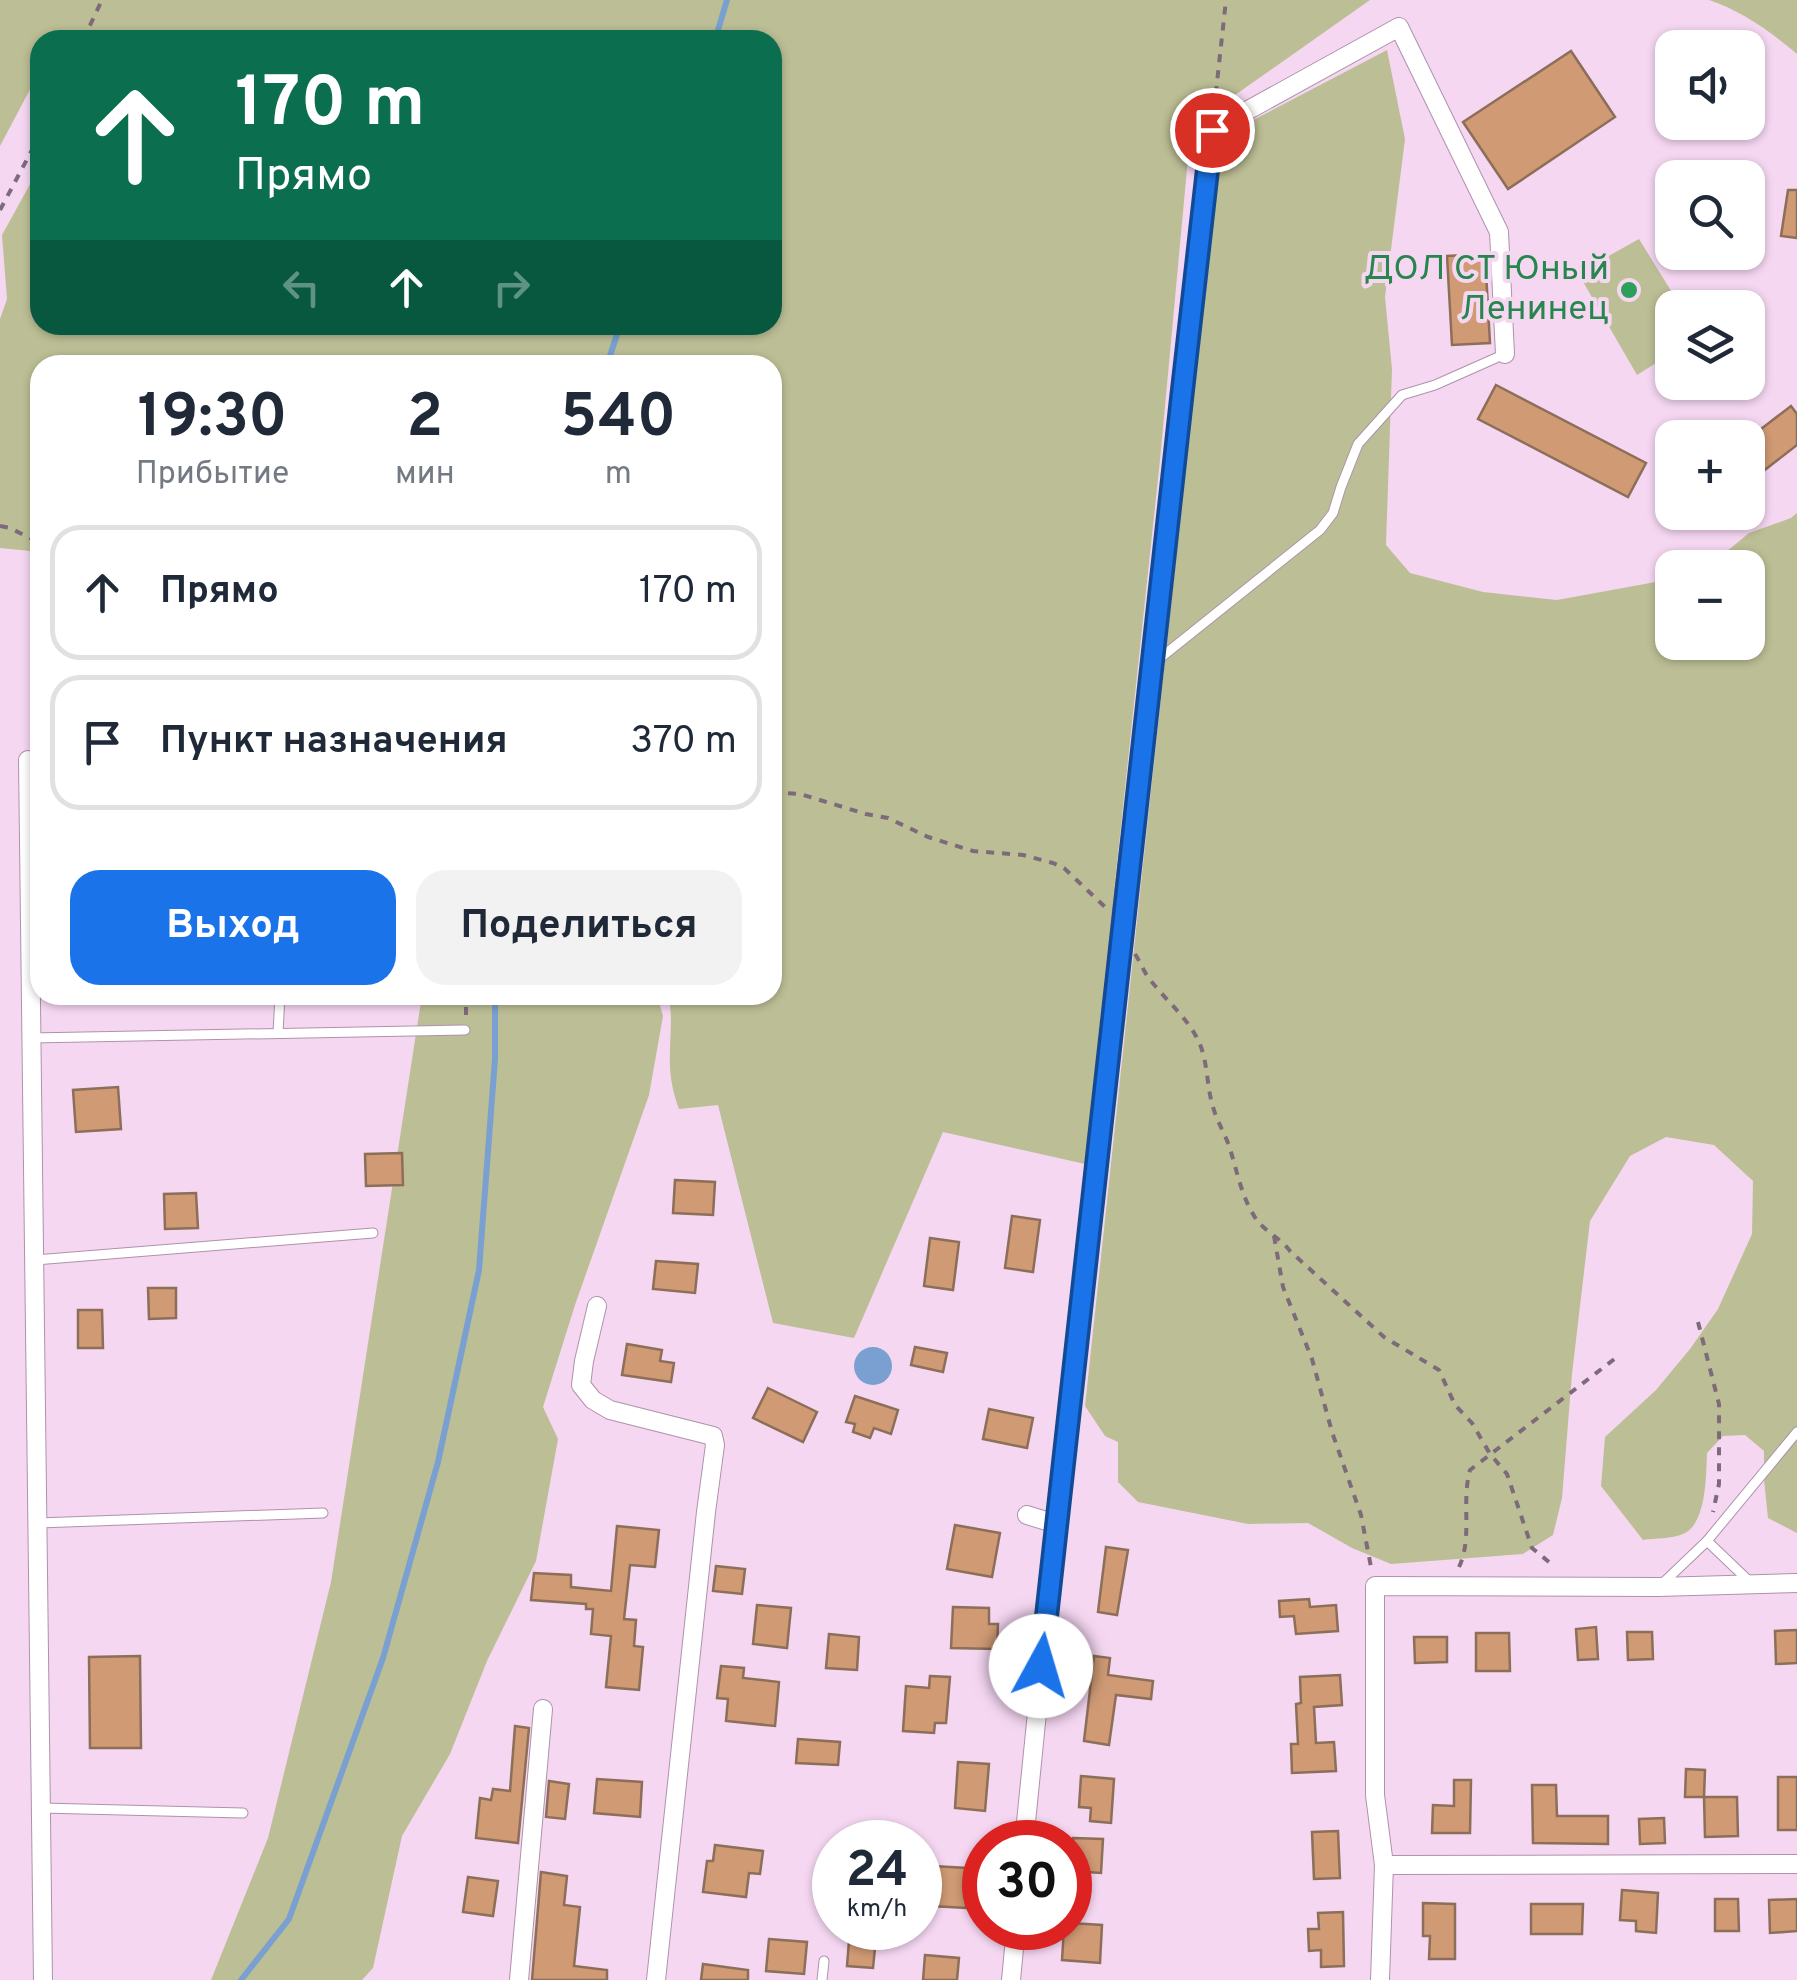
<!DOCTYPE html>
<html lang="ru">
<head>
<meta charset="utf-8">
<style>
	:root { --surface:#fff; --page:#f2f2f3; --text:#1f2937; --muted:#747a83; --line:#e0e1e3; --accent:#1a73e8 }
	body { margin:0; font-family:Overpass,sans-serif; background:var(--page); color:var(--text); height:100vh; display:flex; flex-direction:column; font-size:38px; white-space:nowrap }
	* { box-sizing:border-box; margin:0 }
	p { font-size:32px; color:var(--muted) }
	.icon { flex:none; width:55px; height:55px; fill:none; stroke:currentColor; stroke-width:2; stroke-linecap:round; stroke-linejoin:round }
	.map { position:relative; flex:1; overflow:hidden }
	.sheet { position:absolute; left:30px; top:355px; width:752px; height:650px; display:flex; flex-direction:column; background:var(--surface); border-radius:30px; box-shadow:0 2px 8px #0004 }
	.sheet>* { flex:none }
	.top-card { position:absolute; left:30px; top:30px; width:752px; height:305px; border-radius:30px; box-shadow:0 2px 8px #0004; background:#0b6e4f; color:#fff; overflow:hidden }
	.tools { position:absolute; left:1655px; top:30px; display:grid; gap:20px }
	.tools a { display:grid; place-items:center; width:110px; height:110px; border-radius:20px; background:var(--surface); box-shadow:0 2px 8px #0004; font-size:50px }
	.speed { position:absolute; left:812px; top:1820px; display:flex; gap:20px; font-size:50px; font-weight:700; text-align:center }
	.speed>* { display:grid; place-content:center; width:130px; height:130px; border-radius:50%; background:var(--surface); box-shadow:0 2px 8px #0004; line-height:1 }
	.speed small { font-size:25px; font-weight:400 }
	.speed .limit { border:15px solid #d22; background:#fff; color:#111 }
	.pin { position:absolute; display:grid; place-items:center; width:85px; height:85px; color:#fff; margin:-42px; border:5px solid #fff; border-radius:50%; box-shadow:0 2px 10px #0007 }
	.me { position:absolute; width:110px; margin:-55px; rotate:6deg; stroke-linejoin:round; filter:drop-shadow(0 0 8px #0008) }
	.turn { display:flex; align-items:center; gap:35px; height:210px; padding:0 40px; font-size:45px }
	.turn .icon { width:130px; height:130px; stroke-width:2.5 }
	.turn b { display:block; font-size:70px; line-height:85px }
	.lanes { display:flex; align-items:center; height:95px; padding:0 40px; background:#0003; justify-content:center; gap:50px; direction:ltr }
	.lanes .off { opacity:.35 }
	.eta { display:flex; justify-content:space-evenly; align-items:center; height:170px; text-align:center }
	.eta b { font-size:60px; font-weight:700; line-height:70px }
	.button { display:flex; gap:20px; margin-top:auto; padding:20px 40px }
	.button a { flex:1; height:115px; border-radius:30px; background:var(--accent); color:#fff; font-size:40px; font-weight:700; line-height:115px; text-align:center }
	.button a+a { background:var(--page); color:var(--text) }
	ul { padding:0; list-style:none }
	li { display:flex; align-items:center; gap:30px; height:135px; margin:0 20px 15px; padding:0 20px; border:5px solid var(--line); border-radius:30px }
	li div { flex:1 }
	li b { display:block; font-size:38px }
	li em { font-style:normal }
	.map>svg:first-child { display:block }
	.green { fill:#bcbf95 }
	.water { fill:#79a0d0 }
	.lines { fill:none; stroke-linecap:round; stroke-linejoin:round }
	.stream { stroke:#79a0d0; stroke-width:6 }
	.building { fill:#cf9a74; stroke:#8c6e59; stroke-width:2.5 }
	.lane-casing { stroke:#ae92ab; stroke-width:11 }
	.street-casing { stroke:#ae92ab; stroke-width:20 }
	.path { stroke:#7d6a7b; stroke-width:4; stroke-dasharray:8 8; stroke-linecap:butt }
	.lane { stroke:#fff; stroke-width:9 }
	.street { stroke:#fff; stroke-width:18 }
	.route-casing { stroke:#114b97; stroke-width:25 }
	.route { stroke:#1a73e8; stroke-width:18 }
	.leisure-dot { fill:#2e9e5b; stroke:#f5d7f2; stroke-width:4 }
	.labels { text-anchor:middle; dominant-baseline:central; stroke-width:8; stroke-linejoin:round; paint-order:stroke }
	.leisure-label { font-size:35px; fill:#27864d; stroke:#f5d7f2; text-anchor:end }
</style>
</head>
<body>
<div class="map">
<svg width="1797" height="1980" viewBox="0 0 1797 1980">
	<rect width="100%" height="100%" fill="#f5d7f2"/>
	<!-- green -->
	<g class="green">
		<path d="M0,0H1370L1191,126L1160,460L1085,1164L943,1132L854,1338L773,1323L718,1105L679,1109C672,1090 669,1073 670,1052C670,1033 673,1014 668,995H772V365H40V552L0,548V319L7,299L2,235L40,166V325H772V40H40V75L35,80L0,146Z"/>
		<path d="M1709,0H1797V54C1771,32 1742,11 1709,0Z"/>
		<path d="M1387,50L1405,139L1385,297L1392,369L1386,545L1410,573L1483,592L1557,600L1672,579V642H1748V568L1708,567L1749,533L1791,518L1797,513V1533L1768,1518L1764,1480V1451L1745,1435L1723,1436L1707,1453C1706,1474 1707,1524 1683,1534C1672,1539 1655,1538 1643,1540L1601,1486L1605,1437L1656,1390L1690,1349L1718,1309L1752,1234L1753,1181L1714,1145L1666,1137L1630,1156L1590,1221L1572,1374L1562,1498L1553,1535L1523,1554L1391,1564L1352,1548L1308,1523L1248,1524L1138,1502L1118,1482V1442L1105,1436L1085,1406L1221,137Z"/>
		<polygon points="1639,239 1681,307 1672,308 1672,353 1637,375 1578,273"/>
		<polygon points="422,995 657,995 663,1016 649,1095 575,1305 543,1407 558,1439 536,1561 487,1661 450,1754 402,1836 373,1968 362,1980 211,1980 268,1838 331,1582"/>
	</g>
	<!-- water -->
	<circle class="water" cx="873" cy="1366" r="19"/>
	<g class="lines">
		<!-- stream -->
		<g class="stream">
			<polyline points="715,40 727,0"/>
			<polyline points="607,365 620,325"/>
			<polyline points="241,1980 289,1919 383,1658 438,1462 479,1270 495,1059 495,995"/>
		</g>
	</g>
	<!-- building -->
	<g class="building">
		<polygon points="1691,32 1733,39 1733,48 1689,48"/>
		<polygon points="1571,51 1615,117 1508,189 1463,122"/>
		<polygon points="1788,190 1797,190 1797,238 1781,236"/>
		<polygon points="1485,254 1490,343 1452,345 1447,256"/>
		<polygon points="1496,385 1646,463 1628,497 1478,419"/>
		<polygon points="1791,406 1797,414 1797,445 1748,483 1748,439"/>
		<polygon points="118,1087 121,1129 76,1132 73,1090"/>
		<polygon points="402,1153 403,1185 366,1186 365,1154"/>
		<polygon points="675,1180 715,1182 713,1215 673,1213"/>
		<polygon points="196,1193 198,1228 165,1229 164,1194"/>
		<polygon points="1012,1216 1040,1220 1033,1272 1005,1268"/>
		<polygon points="930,1238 959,1242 953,1290 924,1286"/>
		<polygon points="656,1261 698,1264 695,1293 653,1289"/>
		<polygon points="148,1288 176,1288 176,1318 149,1319"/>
		<polygon points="78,1310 102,1310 103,1348 78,1348"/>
		<polygon points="627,1344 662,1350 660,1361 674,1363 671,1382 622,1375"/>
		<polygon points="915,1347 947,1353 943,1372 911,1365"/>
		<polygon points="768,1388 817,1412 803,1442 753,1418"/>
		<polygon points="855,1396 898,1410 891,1434 874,1428 870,1438 853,1432 855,1424 846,1422"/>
		<polygon points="989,1409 1033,1418 1027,1448 983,1439"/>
		<polygon points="955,1525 1000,1533 992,1577 947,1569"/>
		<polygon points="617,1526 659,1530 655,1567 630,1565 624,1619 636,1620 634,1646 643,1647 639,1690 606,1687 611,1636 591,1634 593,1609 586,1609 586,1604 531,1600 534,1573 571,1575 571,1587 611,1591"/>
		<polygon points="1106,1547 1128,1550 1117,1615 1098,1612"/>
		<polygon points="716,1566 745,1569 742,1594 713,1591"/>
		<polygon points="1309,1599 1310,1607 1336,1605 1338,1631 1296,1634 1294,1616 1280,1617 1279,1601"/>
		<polygon points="757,1605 791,1608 787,1648 753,1644"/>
		<polygon points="953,1607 989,1608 989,1624 998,1624 997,1649 951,1648"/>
		<polygon points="1596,1627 1598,1659 1578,1660 1576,1629"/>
		<polygon points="1797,1630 1797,1663 1776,1664 1775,1631"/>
		<polygon points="1627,1632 1652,1632 1653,1659 1628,1660"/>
		<polygon points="1476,1633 1509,1633 1510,1671 1476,1671"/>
		<polygon points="829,1634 859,1637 857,1670 826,1668"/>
		<polygon points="1414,1637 1447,1637 1447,1662 1415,1663"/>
		<polygon points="140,1656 141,1748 90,1748 89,1657"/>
		<polygon points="1094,1656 1110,1658 1108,1675 1153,1681 1151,1699 1116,1695 1109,1745 1084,1741"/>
		<polygon points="721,1666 744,1668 743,1678 779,1682 775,1726 726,1721 728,1699 717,1698"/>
		<polygon points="1340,1675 1342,1705 1314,1707 1316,1743 1334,1742 1336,1771 1292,1773 1291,1744 1298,1744 1296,1704 1301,1703 1300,1677"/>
		<polygon points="930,1676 950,1677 946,1723 935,1723 934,1733 903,1731 906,1686 929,1688"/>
		<polygon points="515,1726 529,1728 518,1843 476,1838 480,1798 491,1800 493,1789 510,1791"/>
		<polygon points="798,1739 840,1742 838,1765 796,1763"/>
		<polygon points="958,1762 989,1764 985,1811 955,1808"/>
		<polygon points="1686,1769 1705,1770 1704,1797 1685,1797"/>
		<polygon points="1081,1776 1114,1779 1111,1823 1090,1821 1091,1808 1079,1807"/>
		<rect x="1778" y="1777" width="19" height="53"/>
		<polygon points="597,1779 642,1782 640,1817 594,1813"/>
		<polygon points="1454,1780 1471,1780 1470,1833 1432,1833 1433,1805 1454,1806"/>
		<polygon points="549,1781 569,1784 565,1819 546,1817"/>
		<polygon points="1532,1785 1556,1785 1557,1816 1608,1816 1608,1844 1533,1843"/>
		<polygon points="1704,1797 1737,1797 1738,1836 1705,1837"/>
		<polygon points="1664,1818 1665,1843 1640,1844 1639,1819"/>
		<polygon points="1338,1831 1340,1878 1314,1879 1312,1832"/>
		<polygon points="1073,1838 1103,1839 1101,1873 1071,1871"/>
		<polygon points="715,1845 763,1851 760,1874 749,1873 746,1897 703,1892 707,1861 713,1861"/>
		<polygon points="933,1866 967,1868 966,1908 931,1906"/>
		<polygon points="541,1872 567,1876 564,1905 580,1907 574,1966 607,1970 607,1980 532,1980"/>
		<polygon points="468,1877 498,1881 493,1916 463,1912"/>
		<polygon points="1622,1890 1658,1893 1656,1933 1636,1931 1636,1921 1620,1920"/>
		<polygon points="1715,1899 1738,1899 1739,1931 1715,1931"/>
		<polygon points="1797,1899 1797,1931 1770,1933 1769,1900"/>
		<polygon points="1423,1903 1455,1904 1455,1959 1429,1959 1430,1936 1423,1936"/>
		<polygon points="1531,1904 1583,1904 1582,1934 1531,1934"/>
		<polygon points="1343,1912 1344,1966 1321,1967 1321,1950 1309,1951 1308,1929 1319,1929 1318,1913"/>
		<polygon points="1070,1923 1102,1925 1100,1963 1062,1960 1064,1928 1070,1928"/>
		<polygon points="850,1928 877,1928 873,1968 847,1966"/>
		<polygon points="769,1939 807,1942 804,1974 766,1971"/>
		<polygon points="925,1955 959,1958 957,1980 923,1980"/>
		<polygon points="703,1964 748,1970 748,1980 701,1980"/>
	</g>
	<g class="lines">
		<defs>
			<g id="lane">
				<polyline points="1154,663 1320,530 1333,513 1341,487 1358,444 1402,395 1435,385 1505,354"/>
				<polyline points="278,1033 280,995"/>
				<polyline points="31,1038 465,1030"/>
				<polyline points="35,1260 373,1233"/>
				<polyline points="38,1523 323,1513"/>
				<polyline points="1750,1582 1707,1541 1797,1432"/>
				<polyline points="1662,1584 1707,1541"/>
				<polyline points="41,1808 243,1813"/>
				<polyline points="822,1980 824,1961"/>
			</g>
			<g id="street">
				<polyline points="28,760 43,1980"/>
				<polyline points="597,1306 584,1361 581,1385 593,1400 610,1410 713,1436 715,1445 706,1512 656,1980"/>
				<polyline points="1027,1515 1056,1524"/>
				<polyline points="1024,1842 1056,1524 1093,1194 1121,918 1152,665 1212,130 1399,27 1499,232 1505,354"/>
				<polyline points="1384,1865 1797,1864"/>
				<polyline points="519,1980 543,1709"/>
				<polyline points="1011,1980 1016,1928"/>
				<polyline points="1380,1980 1384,1865 1375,1795 1375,1586 1658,1587 1797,1583"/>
			</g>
		</defs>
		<!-- lane casing -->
		<use href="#lane" class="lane-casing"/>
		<!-- street casing -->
		<use href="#street" class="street-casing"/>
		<!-- path -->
		<g class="path">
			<polyline points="83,40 102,0"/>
			<polyline points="1214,110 1226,0"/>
			<polyline points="0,210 40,135"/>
			<polyline points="0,526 10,528 40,543"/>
			<polyline points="772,792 800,794 866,814 888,818 928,837 973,851 1023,855 1053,863 1064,868 1105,907"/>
			<path d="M1135,954C1139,960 1142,967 1146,974C1163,999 1190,1018 1201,1047C1208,1067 1207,1088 1213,1107C1217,1122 1226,1135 1230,1149C1237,1171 1241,1194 1253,1214C1262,1231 1279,1236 1290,1251L1384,1337L1439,1370L1455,1405L1472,1423L1490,1454L1507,1474L1532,1548L1555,1567"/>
			<polyline points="466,1015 466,995"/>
			<polyline points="1274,1236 1283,1287 1312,1359 1332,1432 1361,1515 1371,1567"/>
			<polyline points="1698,1322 1719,1404 1719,1484 1713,1512"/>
			<path d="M1459,1567C1473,1537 1461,1502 1470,1470L1617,1357"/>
		</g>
		<!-- lane -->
		<use href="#lane" class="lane"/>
		<!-- street -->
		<use href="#street" class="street"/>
	</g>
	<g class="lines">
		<defs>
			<path id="route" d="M1041,1666C1095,1154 1154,642 1212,130"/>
		</defs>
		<!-- route casing -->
		<use href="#route" class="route-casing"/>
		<!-- route -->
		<use href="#route" class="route"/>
	</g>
	<!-- markers -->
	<circle class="leisure-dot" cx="1629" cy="290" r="10"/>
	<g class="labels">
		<!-- leisure labels -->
		<g class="leisure-label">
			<text x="1609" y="270">ДОЛ СТ Юный<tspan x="1609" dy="40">Ленинец</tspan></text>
		</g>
	</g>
</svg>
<div class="tools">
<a><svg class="icon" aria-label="sound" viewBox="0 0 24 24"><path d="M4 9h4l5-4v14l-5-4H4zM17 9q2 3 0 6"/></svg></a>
<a><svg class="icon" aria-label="search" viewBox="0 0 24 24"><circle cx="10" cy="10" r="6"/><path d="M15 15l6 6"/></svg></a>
<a><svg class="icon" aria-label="layers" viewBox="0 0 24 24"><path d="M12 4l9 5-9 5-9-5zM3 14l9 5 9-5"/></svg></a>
<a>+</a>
<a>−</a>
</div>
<div class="speed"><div>24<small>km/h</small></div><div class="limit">30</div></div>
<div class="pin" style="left:1212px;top:130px;background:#d93025"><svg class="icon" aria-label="arrive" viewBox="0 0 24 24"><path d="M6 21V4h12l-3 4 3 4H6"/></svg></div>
<svg class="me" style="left:1041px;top:1666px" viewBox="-20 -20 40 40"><circle r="19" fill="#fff"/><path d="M0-13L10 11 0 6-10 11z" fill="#1a73e8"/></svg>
<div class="top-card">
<div class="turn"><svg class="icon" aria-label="ahead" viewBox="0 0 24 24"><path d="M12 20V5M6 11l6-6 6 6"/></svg><div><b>170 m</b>Прямо</div></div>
<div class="lanes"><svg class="icon off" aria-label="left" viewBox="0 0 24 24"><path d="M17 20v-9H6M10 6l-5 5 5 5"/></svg><svg class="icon" aria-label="ahead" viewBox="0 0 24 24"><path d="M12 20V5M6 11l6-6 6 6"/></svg><svg class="icon off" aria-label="right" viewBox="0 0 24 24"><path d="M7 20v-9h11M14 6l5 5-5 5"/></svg></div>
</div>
<section class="sheet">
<div class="eta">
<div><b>19:30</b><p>Прибытие</p></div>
<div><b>2</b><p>мин</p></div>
<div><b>540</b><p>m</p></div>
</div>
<ul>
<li><svg class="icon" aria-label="ahead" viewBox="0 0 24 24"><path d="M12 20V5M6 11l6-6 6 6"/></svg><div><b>Прямо</b></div><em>170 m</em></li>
<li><svg class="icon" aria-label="arrive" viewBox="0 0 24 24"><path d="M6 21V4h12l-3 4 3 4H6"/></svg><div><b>Пункт назначения</b></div><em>370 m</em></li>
</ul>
<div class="button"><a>Выход</a><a>Поделиться</a></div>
</section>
</div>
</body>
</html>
